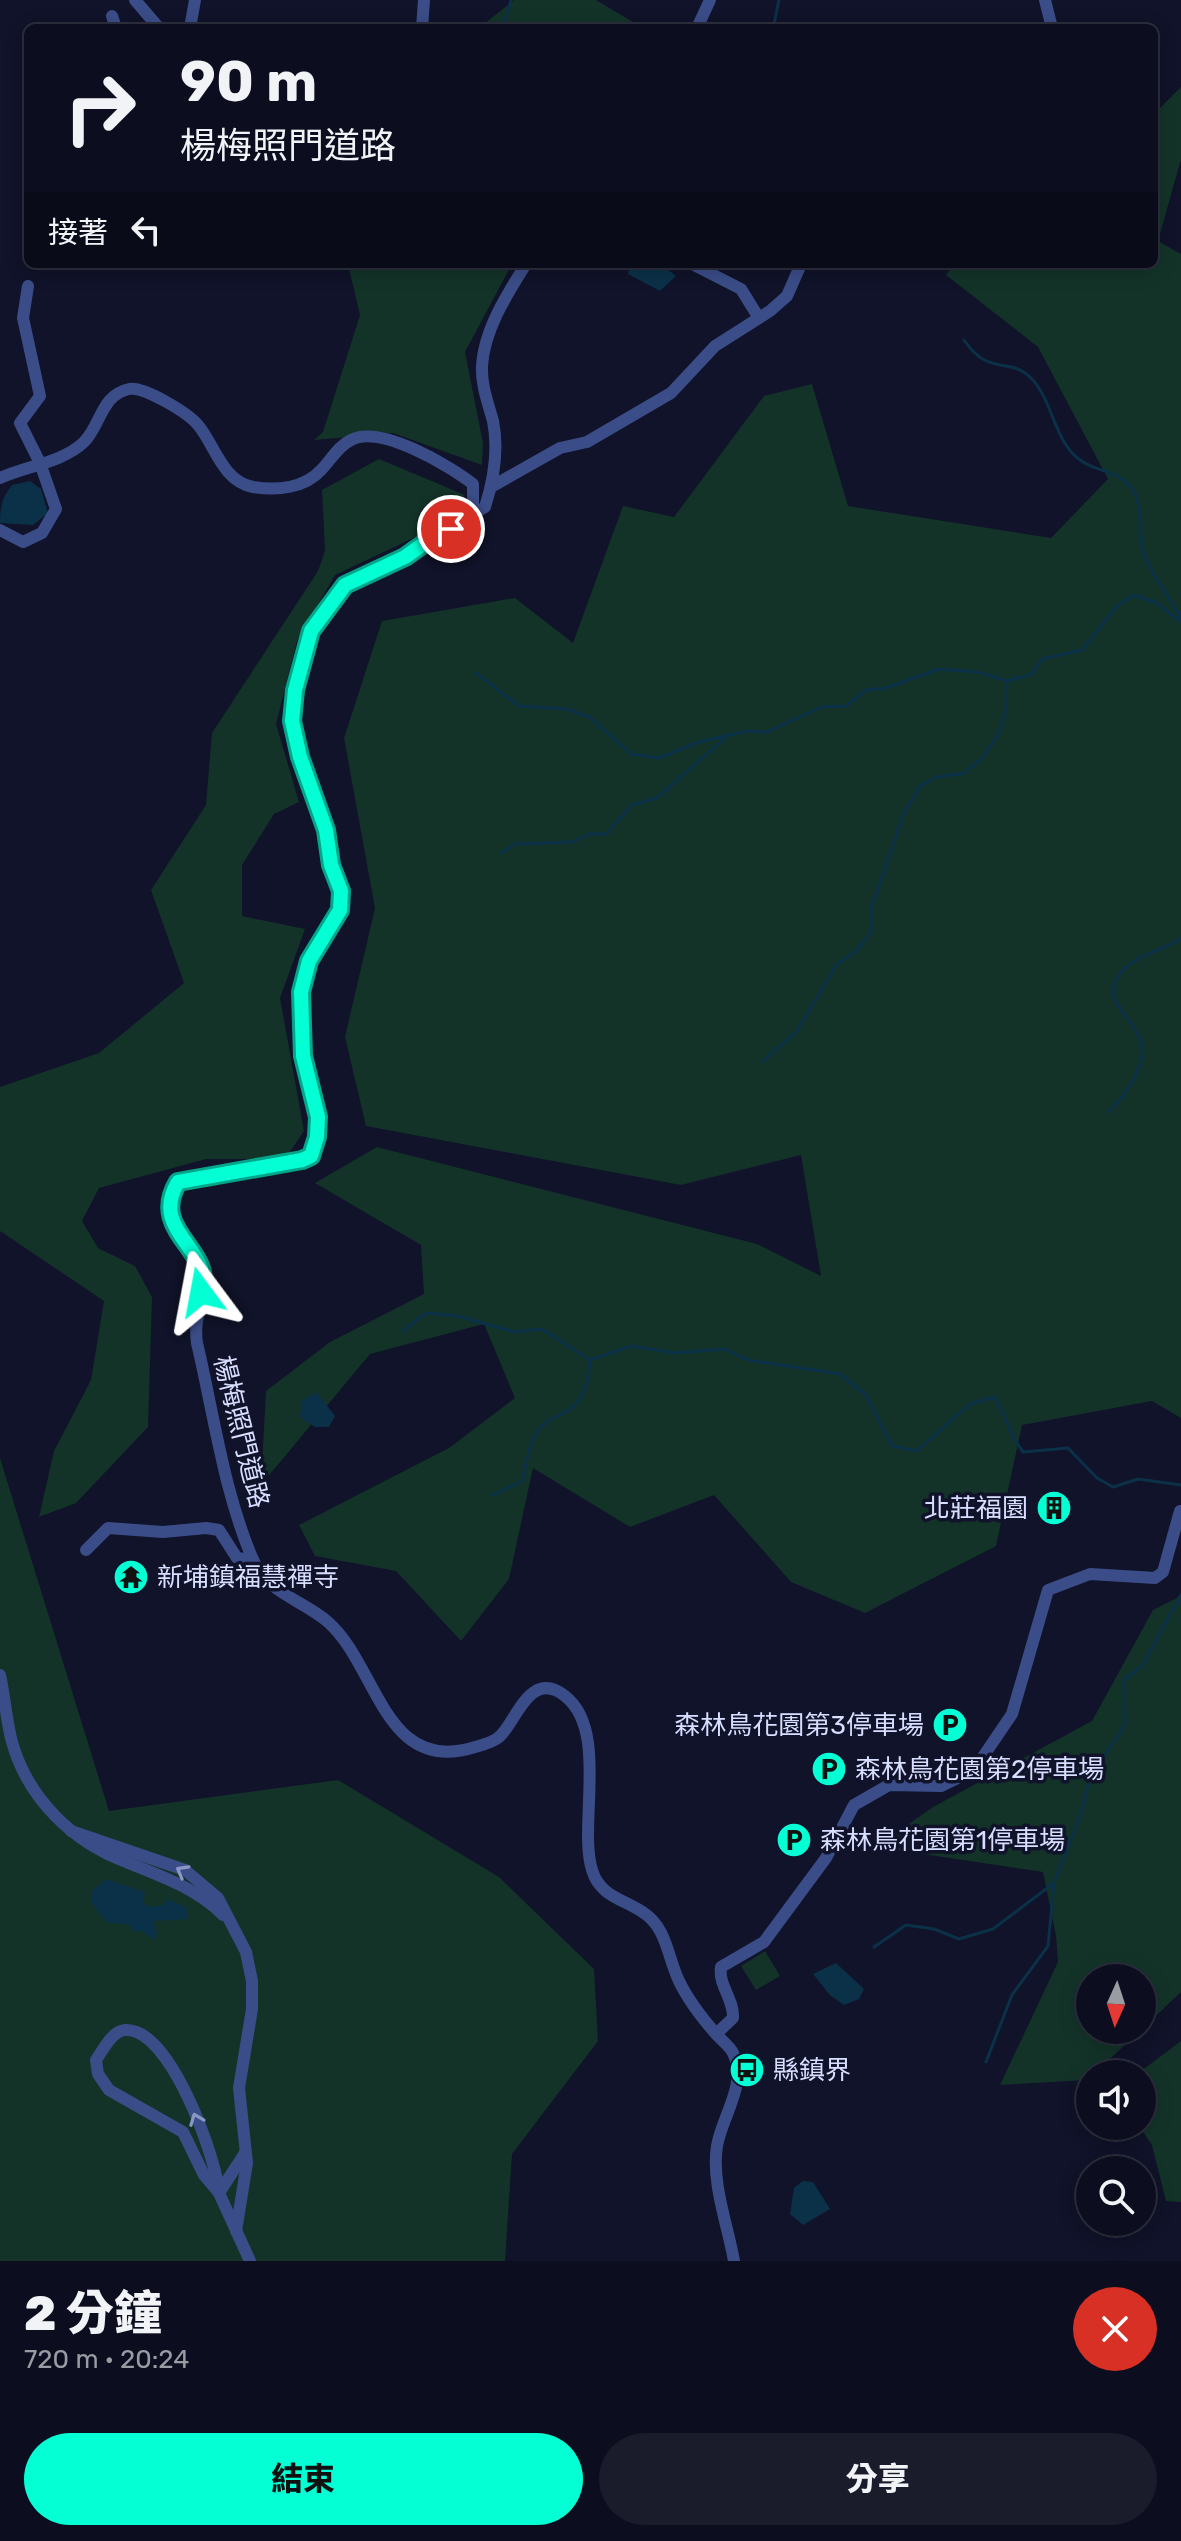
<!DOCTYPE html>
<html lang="zh-TW">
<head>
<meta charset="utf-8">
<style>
	:root { --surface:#0c0e1f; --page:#1a1c2c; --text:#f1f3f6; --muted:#9a9ca4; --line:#2c2e3d; --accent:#04ffd4 }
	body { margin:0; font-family:Rubik,"Noto Sans TC",sans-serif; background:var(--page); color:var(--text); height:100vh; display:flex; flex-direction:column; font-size:30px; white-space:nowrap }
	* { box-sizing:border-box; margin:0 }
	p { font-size:26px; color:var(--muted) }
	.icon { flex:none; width:44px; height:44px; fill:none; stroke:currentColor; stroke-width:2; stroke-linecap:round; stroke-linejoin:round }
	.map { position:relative; height:2261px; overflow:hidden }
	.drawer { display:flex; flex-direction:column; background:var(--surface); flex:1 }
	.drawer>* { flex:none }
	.hud { position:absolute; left:24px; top:24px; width:1134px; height:244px; border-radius:12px; box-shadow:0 4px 20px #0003,0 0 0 2px var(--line); background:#0c0e1f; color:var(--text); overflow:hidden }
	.needle { width:52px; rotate:183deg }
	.controls { position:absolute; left:1076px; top:1964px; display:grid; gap:16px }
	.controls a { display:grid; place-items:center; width:80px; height:80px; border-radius:50%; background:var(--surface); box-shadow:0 4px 20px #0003,0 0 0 2px var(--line); font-size:40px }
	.pin { position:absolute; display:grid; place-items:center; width:68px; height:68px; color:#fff; margin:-34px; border:4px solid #fff; border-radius:50%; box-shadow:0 2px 8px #0007 }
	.me { position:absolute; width:88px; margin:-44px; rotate:347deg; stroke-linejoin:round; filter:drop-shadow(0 0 6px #0008) }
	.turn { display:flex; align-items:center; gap:28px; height:168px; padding:0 24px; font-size:36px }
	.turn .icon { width:104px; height:104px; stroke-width:2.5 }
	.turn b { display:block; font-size:56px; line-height:68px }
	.then { display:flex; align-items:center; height:76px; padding:0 24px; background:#0003; gap:16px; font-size:30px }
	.round { display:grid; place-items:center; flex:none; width:84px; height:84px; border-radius:42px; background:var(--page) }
	.head { display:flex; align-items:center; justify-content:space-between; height:136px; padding:0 24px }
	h1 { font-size:48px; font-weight:800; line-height:60px }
	.primary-button { display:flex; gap:16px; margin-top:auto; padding:16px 24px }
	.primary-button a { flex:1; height:92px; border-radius:48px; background:var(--accent); color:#111; font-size:32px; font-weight:800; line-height:92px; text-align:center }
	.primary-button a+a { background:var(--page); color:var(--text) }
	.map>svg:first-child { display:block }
	.green { fill:#133329 }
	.water { fill:#0b3148 }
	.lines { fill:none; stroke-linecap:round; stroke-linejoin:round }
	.stream { stroke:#0b3148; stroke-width:3 }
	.minor { stroke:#3b4d88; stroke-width:12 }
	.oneway { stroke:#8a96c4 }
	.route-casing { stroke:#03a68a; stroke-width:20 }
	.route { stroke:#04ffd4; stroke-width:14 }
	.labels { text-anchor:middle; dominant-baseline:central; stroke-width:7; stroke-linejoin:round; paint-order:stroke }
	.street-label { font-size:26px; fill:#d8deff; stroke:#101329 }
	.poi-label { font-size:26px; fill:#d8deff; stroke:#101329; text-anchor:start }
</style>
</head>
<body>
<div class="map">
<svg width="1181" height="2261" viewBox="0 0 1181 2261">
	<rect width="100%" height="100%" fill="#101329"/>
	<!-- green -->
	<g class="green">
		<polygon points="514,0 596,0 643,28 479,28"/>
		<polygon points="1181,87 1181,159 1158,241 1181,254 1181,1418 1152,1401 1022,1425 996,1546 865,1613 791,1582 714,1495 630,1527 533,1468 509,1579 461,1641 396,1571 315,1556 299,1525 449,1448 515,1398 484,1324 370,1354 261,1485 266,1391 330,1342 424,1294 421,1245 315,1183 377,1147 757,1244 821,1276 801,1155 681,1185 366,1126 345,1037 375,908 344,738 382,621 515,598 573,643 623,506 674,517 764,396 812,384 848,506 1051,538 1108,479 1038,347 946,275 954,264 1154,264 1154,114"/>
		<polygon points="348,264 512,264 465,352 483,443 482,465 393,433 314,440 323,432 360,315"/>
		<polygon points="379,459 465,495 441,525 335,575 297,641 276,724 299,802 274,814 242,865 242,916 305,929 280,998 304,1131 285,1159 206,1159 99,1188 82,1221 98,1248 135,1266 152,1297 148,1427 76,1503 39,1517 54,1451 91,1380 104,1301 0,1231 0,1087 99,1053 184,983 151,890 206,805 212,733 318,571 325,551 322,490"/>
		<polygon points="0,1458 109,1811 338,1780 499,1877 594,1969 598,2041 512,2154 505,2261 0,2261"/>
		<polygon points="1181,1596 1181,1992 1142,2029 1142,1978 1090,1978 1090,2030 1141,2030 1087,2080 1000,2085 1058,1962 1056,1936 1043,1872 876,1847 933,1807 1092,1721 1153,1610"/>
		<polygon points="765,1951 780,1976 756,1990 741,1966"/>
		<polygon points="1181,2041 1181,2202 1166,2201 1152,2145 1139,2126 1142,2126 1142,2074 1137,2074"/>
	</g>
	<!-- water -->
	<g class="water">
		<polygon points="630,264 661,264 676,276 660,291 628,274"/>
		<path d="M30,481L41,489L48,513L33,525L0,523C0,506 2,498 12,485Z"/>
		<polygon points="316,1392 335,1416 329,1427 315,1427 300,1417 302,1401"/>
		<polygon points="106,1879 145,1892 143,1901 148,1907 164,1905 167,1899 188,1908 188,1919 153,1921 157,1933 154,1940 141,1930 133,1932 130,1925 107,1922 92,1904 92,1891"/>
		<polygon points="836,1963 864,1989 859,1999 844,2005 830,1995 813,1974"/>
		<polygon points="803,2181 813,2182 830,2209 803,2225 790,2214 794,2188"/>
	</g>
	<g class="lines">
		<!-- stream -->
		<g class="stream">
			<polyline points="774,24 779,0"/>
			<polyline points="503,28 511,0"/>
			<path d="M964,340C989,377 1010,357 1030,377C1053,399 1053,440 1080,460C1099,474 1124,470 1135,494C1144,514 1137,536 1144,554C1152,576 1170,597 1181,618"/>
			<polyline points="476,673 519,706 567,709 591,718 631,754 659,758 699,742 747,731 767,732 821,707 846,706 866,690 886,688 939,669 978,672 1007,681 1032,674 1042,659 1082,650 1117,606 1134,595 1157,603 1181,622"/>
			<polyline points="501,853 515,844 572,842 589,834 606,834 632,805 657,798 724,739"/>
			<polyline points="762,1062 797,1031 837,964 856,951 871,932 871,909 904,813 920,786 937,777 965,773 983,757 998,735 1006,710 1007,682"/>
			<path d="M1109,1112C1125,1095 1144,1071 1142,1047C1139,1017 1094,1002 1122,971C1137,954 1163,951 1181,938"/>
			<path d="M403,1331L426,1313L457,1316L515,1332L542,1329L590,1360L631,1346L675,1353L724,1349L748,1360L840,1374L866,1395L892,1446L917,1451L970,1404L994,1397C1006,1415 1009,1434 1023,1452L1068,1448L1097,1478L1113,1487L1138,1479L1181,1485"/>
			<path d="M493,1495L522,1481C526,1466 529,1444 537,1432C544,1421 552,1419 562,1414C585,1403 588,1383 590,1361"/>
			<polyline points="874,1947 906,1925 934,1929 959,1939 993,1929 1054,1883 1080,1816 1090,1778 1125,1725 1124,1680 1142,1666 1181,1595"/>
			<polyline points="986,2062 1012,1995 1048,1946 1054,1883"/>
		</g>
		<!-- minor -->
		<g class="minor">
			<polyline points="135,0 159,28"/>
			<polyline points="1045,0 1052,28"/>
			<polyline points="112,16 116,28"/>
			<polyline points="190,28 195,0"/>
			<polyline points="422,28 424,0"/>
			<polyline points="697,28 710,0"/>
			<path d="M526,264C507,294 484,330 482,366C481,385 488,403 493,421C499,451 494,479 485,507L405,557L345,585L311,631L295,690L292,721L300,757L326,830L331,865L341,891L340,910L309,961L301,992L303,1056L318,1117L314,1150L302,1160L178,1182C151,1227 197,1239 202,1280C205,1300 193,1318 197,1343C214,1415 224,1494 254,1562C268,1593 304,1601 328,1622C378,1666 384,1776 475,1747C482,1745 494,1742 499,1737C516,1723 529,1668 565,1696C609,1730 578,1825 592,1870C600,1897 624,1899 644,1913C667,1928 668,1959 679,1981C688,2000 702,2018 716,2034C721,2040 730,2046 733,2053C748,2084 722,2116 717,2146C711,2182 728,2226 734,2261"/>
			<polyline points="692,264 741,289 759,318"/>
			<path d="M0,478C26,466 62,463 84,442C101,425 101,395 129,389C144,386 188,413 198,425C215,445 222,481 253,487C277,491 305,488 321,470C331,460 338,446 351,440C380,424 450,466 473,484V515"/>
			<polyline points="491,487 560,448 587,442 671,393 715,346 770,311 787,296 801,264"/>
			<polyline points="0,530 23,542 42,533 56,509 40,463 20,423 40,396 23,318 28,286"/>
			<polyline points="86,1550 108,1528 163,1532 206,1528 219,1530 237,1558 253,1560"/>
			<path d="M0,1675C5,1697 6,1720 12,1742C28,1799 73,1842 126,1862C159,1875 198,1889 223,1915"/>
			<polyline points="71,1831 185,1870 218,1898 246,1952 252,1981 252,2009 239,2088 247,2163 236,2231"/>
			<path d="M716,2034L733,2018C734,1999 718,1985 721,1967L764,1942L826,1858L854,1805L889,1785L941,1786L974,1770L1012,1714L1048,1590L1090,1574L1155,1578L1163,1572L1180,1511"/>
			<path d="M219,2193C216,2157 170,2027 125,2030C112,2031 103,2050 96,2060L98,2074L109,2090L183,2132L204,2175L219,2193L250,2261"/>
			<polyline points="219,2193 245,2153"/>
		</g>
	</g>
	<!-- one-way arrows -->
	<defs><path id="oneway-chevron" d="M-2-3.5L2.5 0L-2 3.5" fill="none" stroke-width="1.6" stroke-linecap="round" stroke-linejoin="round" transform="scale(2)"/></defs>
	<g class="oneway">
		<use href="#oneway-chevron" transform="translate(182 1871) rotate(-151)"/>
		<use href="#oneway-chevron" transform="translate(196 2119) rotate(-111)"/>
	</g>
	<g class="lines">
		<defs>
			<path id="route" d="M201,1292C215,1249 148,1232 178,1182L302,1160L311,1156L317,1137L318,1117L303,1056L301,992L309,961L340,910L341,891L331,865L326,830L300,757L292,721L295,690L311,631L345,585L405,557L436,535L451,529"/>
		</defs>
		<!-- route casing -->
		<use href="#route" class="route-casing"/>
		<!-- route -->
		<use href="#route" class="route"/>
	</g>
	<!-- icons -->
	<defs>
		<symbol id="building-disc" viewBox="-11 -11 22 22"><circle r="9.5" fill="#04ffd4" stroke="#101329"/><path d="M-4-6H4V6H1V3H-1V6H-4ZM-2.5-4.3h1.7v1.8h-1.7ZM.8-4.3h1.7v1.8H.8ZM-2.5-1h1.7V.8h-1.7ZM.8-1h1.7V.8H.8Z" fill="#111"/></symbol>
		<symbol id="temple-disc" viewBox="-11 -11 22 22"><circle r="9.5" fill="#04ffd4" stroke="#101329"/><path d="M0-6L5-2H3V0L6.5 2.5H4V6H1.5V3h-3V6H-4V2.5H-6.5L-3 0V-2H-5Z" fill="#111"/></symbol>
		<symbol id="parking-disc" viewBox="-11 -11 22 22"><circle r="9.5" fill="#04ffd4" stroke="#101329"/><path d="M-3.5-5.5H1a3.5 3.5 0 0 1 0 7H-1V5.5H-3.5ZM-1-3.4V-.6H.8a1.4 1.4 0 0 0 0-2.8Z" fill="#111"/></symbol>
		<symbol id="bus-disc" viewBox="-11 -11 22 22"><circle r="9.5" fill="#04ffd4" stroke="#101329"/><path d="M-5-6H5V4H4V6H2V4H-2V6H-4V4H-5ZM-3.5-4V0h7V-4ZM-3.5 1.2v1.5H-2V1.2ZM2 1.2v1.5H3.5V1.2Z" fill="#111"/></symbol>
	</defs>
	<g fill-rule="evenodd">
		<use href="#building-disc" x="1034" y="1488" width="40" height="40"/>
		<use href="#temple-disc" x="111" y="1557" width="40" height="40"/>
		<use href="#parking-disc" x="930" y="1705" width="40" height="40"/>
		<use href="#parking-disc" x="809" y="1749" width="40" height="40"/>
		<use href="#parking-disc" x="774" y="1820" width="40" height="40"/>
		<use href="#bus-disc" x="727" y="2050" width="40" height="40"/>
	</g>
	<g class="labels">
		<!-- street labels -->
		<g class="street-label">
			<text transform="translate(241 1432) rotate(76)">楊梅照門道路</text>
		</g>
		<!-- poi labels -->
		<g class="poi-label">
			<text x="1028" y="1508" text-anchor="end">北莊福園</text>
			<text x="157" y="1577">新埔鎮福慧禪寺</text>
			<text x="924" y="1725" text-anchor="end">森林鳥花園第3停車場</text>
			<text x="855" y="1769">森林鳥花園第2停車場</text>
			<text x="820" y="1840">森林鳥花園第1停車場</text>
			<text x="773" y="2070">縣鎮界</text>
		</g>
	</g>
</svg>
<div class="controls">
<a><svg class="needle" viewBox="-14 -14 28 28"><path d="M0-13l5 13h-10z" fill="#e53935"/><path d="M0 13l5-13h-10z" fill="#9a9ca4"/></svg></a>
<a><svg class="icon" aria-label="sound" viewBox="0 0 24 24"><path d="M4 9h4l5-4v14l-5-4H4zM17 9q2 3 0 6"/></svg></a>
<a><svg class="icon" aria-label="search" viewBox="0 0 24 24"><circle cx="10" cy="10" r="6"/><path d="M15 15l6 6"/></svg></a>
</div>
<div class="pin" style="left:451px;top:529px;background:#d93025"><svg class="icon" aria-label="arrive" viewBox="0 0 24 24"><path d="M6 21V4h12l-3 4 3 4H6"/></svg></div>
<svg class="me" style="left:201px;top:1292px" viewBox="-20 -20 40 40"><path d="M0-17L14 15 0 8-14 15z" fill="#04ffd4" stroke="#fff" stroke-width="4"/></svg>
<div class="hud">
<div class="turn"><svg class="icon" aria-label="right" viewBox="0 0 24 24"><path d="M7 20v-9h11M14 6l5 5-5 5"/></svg><div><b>90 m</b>楊梅照門道路</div></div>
<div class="then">接著<svg class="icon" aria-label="left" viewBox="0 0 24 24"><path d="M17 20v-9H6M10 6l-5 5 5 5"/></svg></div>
</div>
</div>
<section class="drawer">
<div class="head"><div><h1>2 分鐘</h1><p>720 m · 20:24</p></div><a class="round" style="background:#d93025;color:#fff"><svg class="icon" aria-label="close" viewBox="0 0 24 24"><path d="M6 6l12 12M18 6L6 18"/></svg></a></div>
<div class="primary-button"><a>結束</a><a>分享</a></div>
</section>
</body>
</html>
